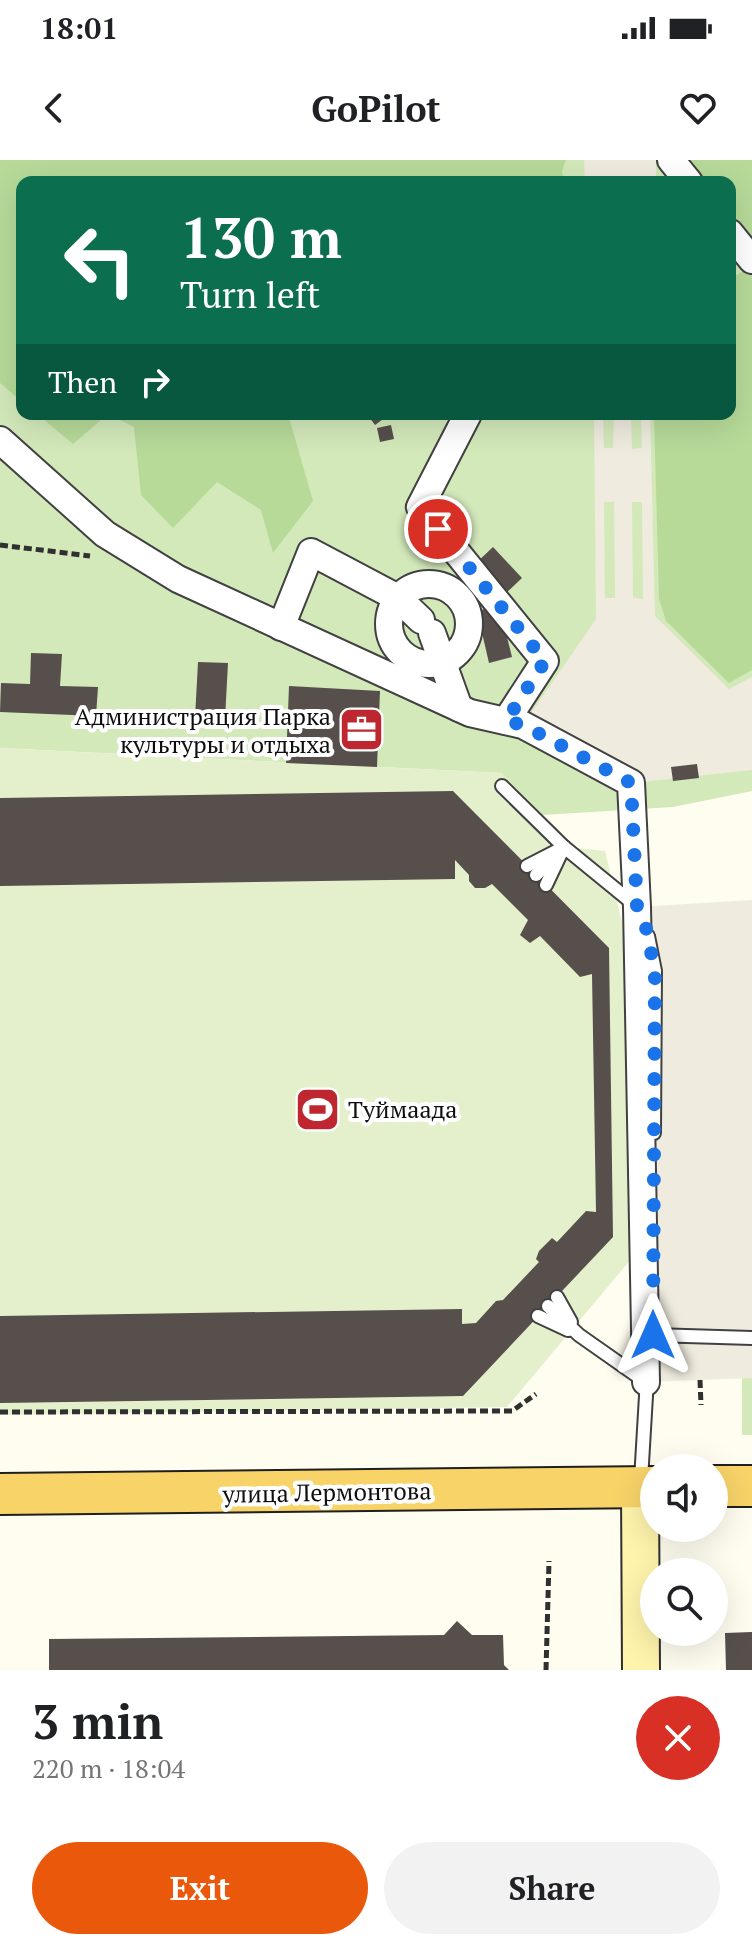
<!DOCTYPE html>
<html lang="en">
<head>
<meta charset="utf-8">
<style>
	:root { --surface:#fff; --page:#f2f2f2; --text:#202124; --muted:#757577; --accent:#ea580c }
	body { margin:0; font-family:"PT Serif",serif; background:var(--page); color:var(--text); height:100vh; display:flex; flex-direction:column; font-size:30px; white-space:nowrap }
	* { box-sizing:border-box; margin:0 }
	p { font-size:26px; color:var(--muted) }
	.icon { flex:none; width:44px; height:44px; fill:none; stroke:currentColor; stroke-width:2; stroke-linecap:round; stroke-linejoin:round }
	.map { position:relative; height:1510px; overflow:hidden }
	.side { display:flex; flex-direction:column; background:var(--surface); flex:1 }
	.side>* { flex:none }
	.banner { position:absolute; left:16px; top:16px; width:720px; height:244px; border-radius:16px; box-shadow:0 8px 32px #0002; background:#0b6e4f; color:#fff; overflow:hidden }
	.controls { position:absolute; left:640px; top:1294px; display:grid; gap:16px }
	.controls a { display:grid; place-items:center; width:88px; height:88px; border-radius:50%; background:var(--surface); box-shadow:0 8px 32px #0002; font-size:40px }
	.pin { position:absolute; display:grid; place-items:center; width:68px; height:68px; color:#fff; margin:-34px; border:4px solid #fff; border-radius:50%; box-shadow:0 2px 8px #0007 }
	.me { position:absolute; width:88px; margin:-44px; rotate:0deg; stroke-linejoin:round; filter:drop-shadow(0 0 6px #0008) }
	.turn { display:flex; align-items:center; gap:28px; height:168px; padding:0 32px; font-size:36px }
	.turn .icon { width:104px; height:104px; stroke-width:2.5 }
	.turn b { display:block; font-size:56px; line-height:68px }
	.then { display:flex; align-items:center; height:76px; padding:0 32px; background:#0003; gap:16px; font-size:30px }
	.round { display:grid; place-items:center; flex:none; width:84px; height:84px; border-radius:42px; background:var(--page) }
	.headline { display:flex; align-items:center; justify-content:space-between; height:136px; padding:0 32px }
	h1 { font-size:48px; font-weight:700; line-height:60px }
	.action { display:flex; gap:16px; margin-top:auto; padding:16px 32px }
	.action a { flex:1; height:92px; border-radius:48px; background:var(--accent); color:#fff; font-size:32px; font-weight:700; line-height:92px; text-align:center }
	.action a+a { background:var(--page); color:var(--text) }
	.status { display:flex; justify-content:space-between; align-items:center; height:56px; padding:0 40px; background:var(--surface); direction:ltr }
	.status svg { height:22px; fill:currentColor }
	header { display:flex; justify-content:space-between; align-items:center; height:104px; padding:0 32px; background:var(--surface); font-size:36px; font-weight:700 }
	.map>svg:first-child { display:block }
	.green { fill:#d3e9ba; fill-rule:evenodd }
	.forest { fill:#b7da99 }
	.pitch { fill:#e4f0cc }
	.plaza { fill:#efebdf; fill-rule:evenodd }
	.building { fill:#574f4b }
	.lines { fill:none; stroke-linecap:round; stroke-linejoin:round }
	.lane-casing { stroke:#414141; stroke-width:16 }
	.street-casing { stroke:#414141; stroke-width:30 }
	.secondary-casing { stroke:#303030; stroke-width:40 }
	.primary-casing { stroke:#1f1f1f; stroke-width:44 }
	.path { stroke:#303030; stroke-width:5; stroke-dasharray:8 4; stroke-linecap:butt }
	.lane { stroke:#fff; stroke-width:12 }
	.street { stroke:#fff; stroke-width:26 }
	.secondary { stroke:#fef4ac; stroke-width:36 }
	.primary { stroke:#f7d368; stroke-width:40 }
	.route { stroke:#1a73e8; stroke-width:14; stroke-dasharray:0 25.2 }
	.labels { text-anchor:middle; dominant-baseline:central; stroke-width:8; stroke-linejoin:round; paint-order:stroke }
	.poi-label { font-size:24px; fill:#0e0e0e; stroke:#fff; text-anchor:end }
	.street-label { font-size:24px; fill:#0e0e0e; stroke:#fff }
</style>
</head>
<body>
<div class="status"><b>18:01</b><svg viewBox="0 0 49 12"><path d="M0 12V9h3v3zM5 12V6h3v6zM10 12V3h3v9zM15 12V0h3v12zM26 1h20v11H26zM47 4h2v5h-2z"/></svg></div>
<header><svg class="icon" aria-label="back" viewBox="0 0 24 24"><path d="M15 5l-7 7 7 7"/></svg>GoPilot<svg class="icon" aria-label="heart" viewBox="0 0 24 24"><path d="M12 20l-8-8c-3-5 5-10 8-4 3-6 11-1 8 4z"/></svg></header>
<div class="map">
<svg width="752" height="1510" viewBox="0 0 752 1510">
	<rect width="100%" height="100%" fill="#fffcf0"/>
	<!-- green -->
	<g class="green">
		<path d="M0,0H752V631L673,647L542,655L501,613L0,588ZM22,22H730V254H22Z"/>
		<rect x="742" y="1217" width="10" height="58"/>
	</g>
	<!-- forest -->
	<g class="forest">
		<polygon points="0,0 566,0 562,11 564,22 22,22 22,242 0,223"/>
		<polygon points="691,0 752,0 752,86 730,59 730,22 699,22 688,9"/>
		<polygon points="747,109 752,114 752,510 729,523 666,461 659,439 654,254 730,254 730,119"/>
		<polygon points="37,254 288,254 313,341 273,393 261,350 217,322 173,368 141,335 134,267 108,254 73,284"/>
	</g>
	<!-- pitch -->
	<polygon class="pitch" points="0,588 501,613 576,688 605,691 632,805 637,1092 507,1247 0,1255"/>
	<!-- plaza -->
	<g class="plaza">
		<polygon points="584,0 656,0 656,22 585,22"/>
		<path d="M594,254H603L604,288H613L614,254H631L632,289L642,288L641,254H650L655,456L729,529L752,517V610L605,626L523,565L596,459ZM604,342H614L615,438H605ZM632,342H642L643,439L633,438Z"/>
		<polygon points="752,740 752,1218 646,1222 637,747"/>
	</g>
	<!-- building -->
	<g class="building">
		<polygon points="367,254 390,254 375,265"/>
		<polygon points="391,265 394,279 380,282 377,268"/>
		<polygon points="493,387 522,418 503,436 474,405"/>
		<polygon points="499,445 512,497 489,503 477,451"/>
		<polygon points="31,493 62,494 60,526 98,527 96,556 0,552 1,523 30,524"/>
		<polygon points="198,502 228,503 225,559 195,558"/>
		<polygon points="289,526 380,531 377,607 286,603"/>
		<polygon points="697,604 699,618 673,621 671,607"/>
		<polygon points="453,631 609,788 613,1077 463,1236 0,1243 0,1156 462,1149 462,1164 476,1163 496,1141 503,1140 539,1102 536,1099 539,1091 552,1078 557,1082 586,1051 596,1052 592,814 580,817 540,776 530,783 520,775 528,760 492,724 485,728 475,728 469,721 469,715 455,700 455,719 0,726 0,638"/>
		<polygon points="457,1461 472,1475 503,1475 504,1505 509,1510 49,1510 49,1479 444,1475"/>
		<polygon points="752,1472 752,1510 726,1510 725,1473"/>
	</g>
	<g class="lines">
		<defs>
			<g id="lane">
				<polyline points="502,626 564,687 635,745"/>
				<polyline points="527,706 564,687"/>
				<polyline points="536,715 556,695"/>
				<polyline points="546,725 564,687"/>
				<polyline points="648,776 655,811 654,973"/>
				<polyline points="557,1137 571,1162"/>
				<polyline points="548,1146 579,1175 643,1220"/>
				<polyline points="538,1156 568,1170"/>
				<polyline points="653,1175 752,1178"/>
				<polyline points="641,1320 647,1219"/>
			</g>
			<g id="street">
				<polyline points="671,0 689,22"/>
				<polyline points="730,73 752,100"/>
				<polyline points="468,254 420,347 545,501 506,561"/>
				<polyline points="0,280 105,374 178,419 470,553 523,565 631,623 637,747 646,1222"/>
				<circle cx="429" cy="464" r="40"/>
				<polyline points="281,467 311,392 398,438 421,460"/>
				<polyline points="432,473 459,548"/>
			</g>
			<polyline id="secondary" points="640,1328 641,1510"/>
			<g id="primary">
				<polyline points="714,1326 752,1326"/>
				<polyline points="0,1334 654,1327"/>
			</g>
		</defs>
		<!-- lane casing -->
		<use href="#lane" class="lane-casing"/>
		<!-- street casing -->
		<use href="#street" class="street-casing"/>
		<!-- secondary casing -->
		<use href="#secondary" class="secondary-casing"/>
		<!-- primary casing -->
		<use href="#primary" class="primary-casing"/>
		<!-- path -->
		<g class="path">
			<polyline points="0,385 90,396"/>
			<polyline points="700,1220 701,1245"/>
			<polyline points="0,1252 512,1251 536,1234"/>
			<polyline points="546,1510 549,1401"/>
		</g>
		<!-- lane -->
		<use href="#lane" class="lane"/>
		<!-- street -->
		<use href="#street" class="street"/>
		<!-- secondary -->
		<use href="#secondary" class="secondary"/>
		<!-- primary -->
		<use href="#primary" class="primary"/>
	</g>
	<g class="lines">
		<!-- route -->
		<polyline class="route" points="438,369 545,501 506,561 523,565 631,623 637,747 646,768 655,811 653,1175"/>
	</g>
	<!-- icons -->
	<defs>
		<symbol id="office-square" viewBox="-11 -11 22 22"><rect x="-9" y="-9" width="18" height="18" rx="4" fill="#be2730" stroke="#fff"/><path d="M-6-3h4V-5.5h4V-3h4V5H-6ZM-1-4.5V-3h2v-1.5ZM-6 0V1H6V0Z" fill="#fff"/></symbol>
		<symbol id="stadium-square" viewBox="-11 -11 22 22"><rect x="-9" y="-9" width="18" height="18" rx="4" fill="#be2730" stroke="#fff"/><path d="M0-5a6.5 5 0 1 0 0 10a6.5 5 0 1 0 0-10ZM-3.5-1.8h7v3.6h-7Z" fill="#fff"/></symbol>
	</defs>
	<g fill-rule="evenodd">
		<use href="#office-square" x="336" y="544" width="51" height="51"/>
		<use href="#stadium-square" x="292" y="924" width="51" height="51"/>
	</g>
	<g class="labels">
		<!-- poi labels -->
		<g class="poi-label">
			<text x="331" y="556">Администрация Парка<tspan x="331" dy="28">культуры и отдыха</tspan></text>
			<text x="348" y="949" text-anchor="start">Туймаада</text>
		</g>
		<!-- street labels -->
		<g class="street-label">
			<text transform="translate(327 1332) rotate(-1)">улица Лермонтова</text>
		</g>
	</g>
</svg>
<div class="controls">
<a><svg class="icon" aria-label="sound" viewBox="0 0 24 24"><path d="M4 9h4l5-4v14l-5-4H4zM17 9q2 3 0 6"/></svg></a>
<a><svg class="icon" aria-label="search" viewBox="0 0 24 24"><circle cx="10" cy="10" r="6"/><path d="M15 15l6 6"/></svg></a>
</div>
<div class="pin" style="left:438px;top:369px;background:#d93025"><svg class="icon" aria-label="arrive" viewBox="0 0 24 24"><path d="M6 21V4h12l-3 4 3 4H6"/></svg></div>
<svg class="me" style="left:653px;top:1175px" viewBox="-20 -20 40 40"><path d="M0-17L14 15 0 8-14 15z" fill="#1a73e8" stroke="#fff" stroke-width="4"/></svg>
<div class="banner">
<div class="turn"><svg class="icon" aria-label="left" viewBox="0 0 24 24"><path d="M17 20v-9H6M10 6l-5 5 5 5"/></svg><div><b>130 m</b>Turn left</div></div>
<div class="then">Then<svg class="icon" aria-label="right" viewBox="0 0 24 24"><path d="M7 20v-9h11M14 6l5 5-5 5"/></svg></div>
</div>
</div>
<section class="side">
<div class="headline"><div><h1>3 min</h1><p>220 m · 18:04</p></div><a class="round" style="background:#d93025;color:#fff"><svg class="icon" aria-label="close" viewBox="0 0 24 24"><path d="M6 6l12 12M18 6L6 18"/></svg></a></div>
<div class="action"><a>Exit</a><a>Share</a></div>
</section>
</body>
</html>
